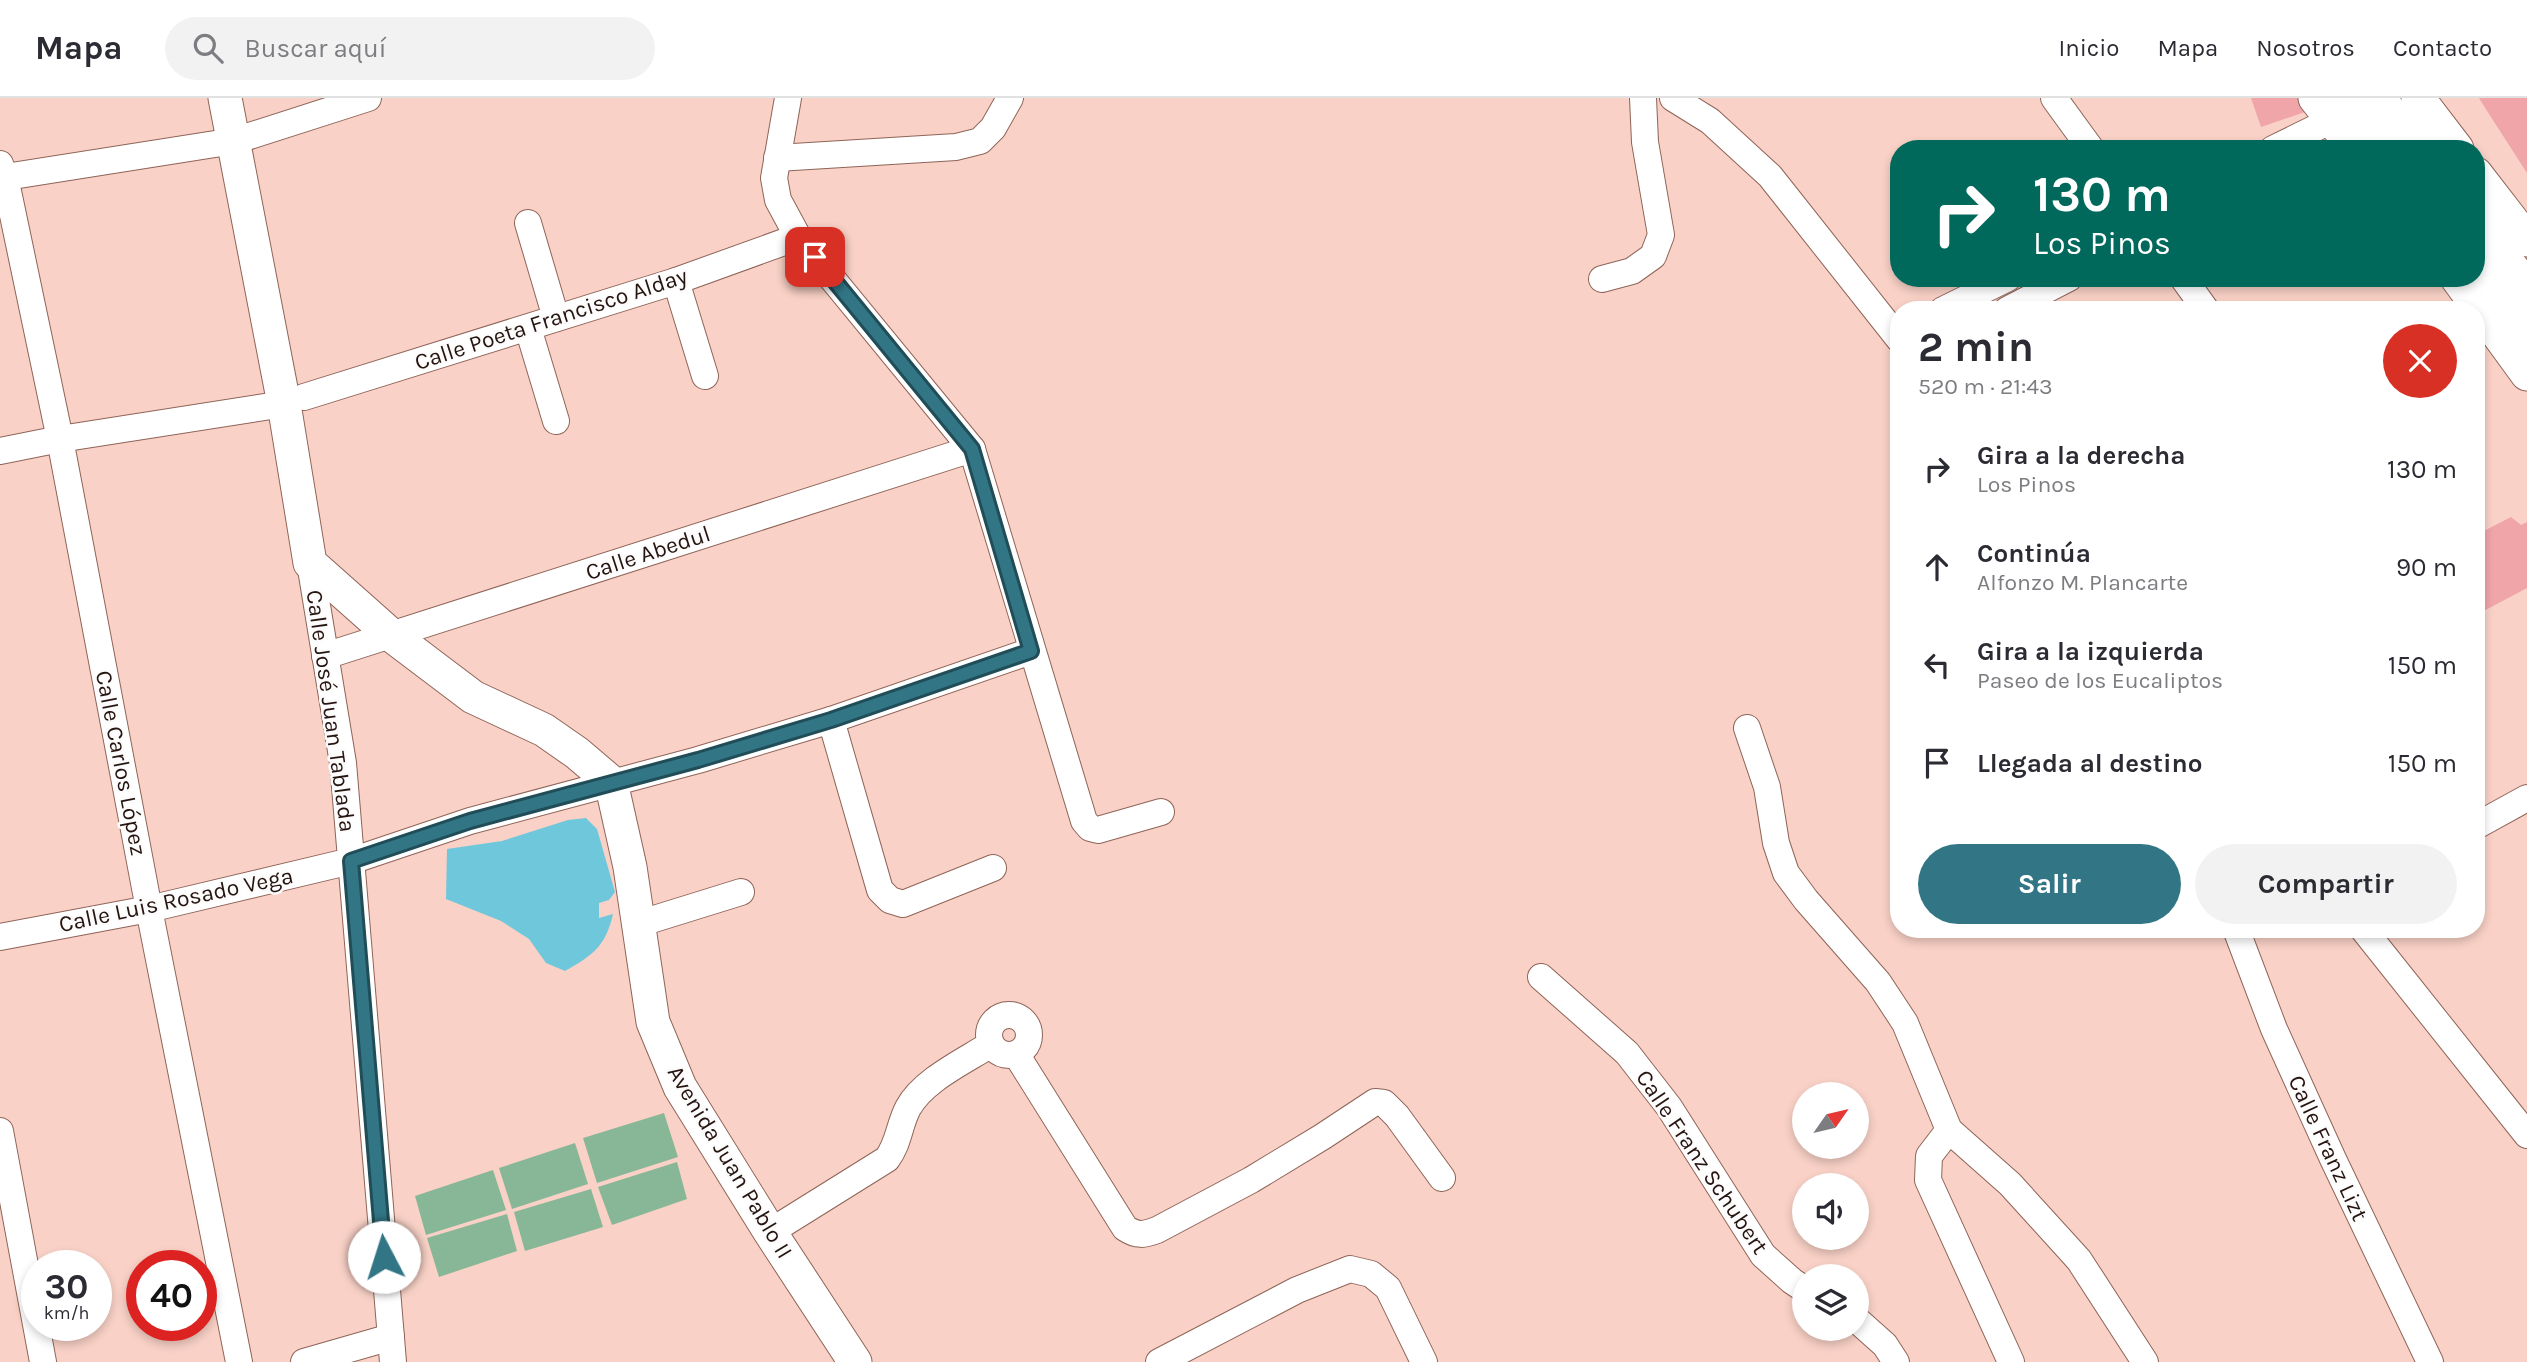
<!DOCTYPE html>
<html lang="es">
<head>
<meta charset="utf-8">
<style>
	:root { --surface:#fff; --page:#f2f2f3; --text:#2b2b33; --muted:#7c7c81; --line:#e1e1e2; --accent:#327686 }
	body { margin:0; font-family:Karla,sans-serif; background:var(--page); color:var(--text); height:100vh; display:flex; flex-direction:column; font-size:26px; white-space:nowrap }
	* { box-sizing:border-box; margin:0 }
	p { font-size:23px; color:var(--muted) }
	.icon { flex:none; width:38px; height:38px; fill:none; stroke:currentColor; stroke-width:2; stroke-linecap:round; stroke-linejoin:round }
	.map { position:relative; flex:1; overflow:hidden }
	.side { position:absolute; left:1890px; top:203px; width:595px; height:637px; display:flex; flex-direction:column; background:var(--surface); border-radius:28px; box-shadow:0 4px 10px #0003 }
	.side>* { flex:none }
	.top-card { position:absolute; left:1890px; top:42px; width:595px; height:147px; border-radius:28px; box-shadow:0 4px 10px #0003; background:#00695c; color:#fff; overflow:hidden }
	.needle { width:46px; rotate:56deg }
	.tools { position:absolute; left:1792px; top:984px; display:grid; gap:14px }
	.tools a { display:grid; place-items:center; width:77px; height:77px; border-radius:50%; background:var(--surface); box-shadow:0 4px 10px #0003; font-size:35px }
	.speed { position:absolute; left:21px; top:1152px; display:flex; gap:14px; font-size:35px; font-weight:700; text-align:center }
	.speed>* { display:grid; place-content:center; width:91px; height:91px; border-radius:50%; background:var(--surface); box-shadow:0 4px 10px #0003; line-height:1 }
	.speed small { font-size:18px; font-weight:400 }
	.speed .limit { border:10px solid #d22; background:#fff; color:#111 }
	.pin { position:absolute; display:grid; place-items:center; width:60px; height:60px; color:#fff; margin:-30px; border-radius:14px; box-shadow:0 4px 10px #0006 }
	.me { position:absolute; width:77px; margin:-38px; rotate:355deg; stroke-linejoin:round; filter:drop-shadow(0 0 5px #0008) }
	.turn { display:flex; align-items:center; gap:24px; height:147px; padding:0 28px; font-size:32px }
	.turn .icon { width:91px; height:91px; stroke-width:2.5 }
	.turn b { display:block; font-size:49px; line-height:60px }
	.round { display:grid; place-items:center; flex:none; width:74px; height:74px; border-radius:37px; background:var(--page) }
	.overview { display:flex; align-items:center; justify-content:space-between; height:119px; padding:0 28px }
	h1 { font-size:42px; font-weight:700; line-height:52px }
	.button { display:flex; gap:14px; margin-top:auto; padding:14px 28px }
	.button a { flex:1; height:80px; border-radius:42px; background:var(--accent); color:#fff; font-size:28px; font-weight:700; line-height:80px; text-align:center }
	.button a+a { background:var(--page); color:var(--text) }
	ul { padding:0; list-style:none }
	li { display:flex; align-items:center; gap:21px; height:98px; padding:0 28px }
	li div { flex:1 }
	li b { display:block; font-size:26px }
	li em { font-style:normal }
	header { display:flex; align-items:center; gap:42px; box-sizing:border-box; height:98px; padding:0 35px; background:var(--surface); border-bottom:2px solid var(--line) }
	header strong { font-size:33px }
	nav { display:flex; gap:38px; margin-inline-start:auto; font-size:24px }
	.search { width:490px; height:63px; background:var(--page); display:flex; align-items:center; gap:18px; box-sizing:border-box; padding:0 24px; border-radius:38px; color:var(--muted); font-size:26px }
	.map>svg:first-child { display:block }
	.green { fill:#88b798 }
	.water { fill:#6fc7dc }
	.building { fill:#f0a5a9 }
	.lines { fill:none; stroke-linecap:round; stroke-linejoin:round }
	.minor-casing { stroke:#8f6458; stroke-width:28 }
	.major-casing { stroke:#8f6458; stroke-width:35 }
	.highway-casing { stroke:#8f6458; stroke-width:40 }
	.minor { stroke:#fff; stroke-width:26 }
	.major { stroke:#fff; stroke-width:33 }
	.highway { stroke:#fff; stroke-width:38 }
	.route-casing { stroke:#204d57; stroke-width:18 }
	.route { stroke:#327686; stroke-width:12 }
	.labels { text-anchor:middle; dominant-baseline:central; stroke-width:5; stroke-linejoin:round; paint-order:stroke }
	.street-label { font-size:23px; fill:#261410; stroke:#fcfcfc }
</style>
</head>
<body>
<header>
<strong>Mapa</strong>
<div class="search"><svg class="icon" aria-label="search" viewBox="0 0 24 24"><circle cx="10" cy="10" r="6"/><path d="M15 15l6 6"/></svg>Buscar aquí</div>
<nav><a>Inicio</a><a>Mapa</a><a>Nosotros</a><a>Contacto</a></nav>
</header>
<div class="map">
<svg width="2527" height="1264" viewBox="0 0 2527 1264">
	<rect width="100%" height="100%" fill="#f9d1c6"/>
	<!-- green -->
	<g class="green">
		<polygon points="664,1015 678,1059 597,1085 583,1040"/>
		<polygon points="575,1045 588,1086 512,1111 499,1070"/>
		<polygon points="677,1064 687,1101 612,1127 598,1089"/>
		<polygon points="493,1072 506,1112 426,1137 415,1098"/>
		<polygon points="591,1091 603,1129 525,1153 514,1114"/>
		<polygon points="507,1116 517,1153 439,1179 427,1140"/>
	</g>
	<!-- water -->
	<path class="water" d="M586,720L597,731L615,794L609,802L599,805V820L613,816C606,848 592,858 565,873L546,865L529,841L501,823L446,801L447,751L502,743L568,722Z"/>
	<!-- building -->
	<g class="building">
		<polygon points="2251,0 2302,0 2311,12 2261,29"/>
		<polygon points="2479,0 2527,0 2527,75 2489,16"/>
		<polygon points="2511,419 2521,427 2527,424 2527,490 2476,517 2476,437"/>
	</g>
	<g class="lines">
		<defs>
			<g id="minor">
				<polyline points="788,0 774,80 778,102 798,139 972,351 1084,723 1090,730 1098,732 1161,714"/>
				<polyline points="1673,0 1710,23 1770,78 1899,241"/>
				<polyline points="2054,0 2091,51"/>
				<polyline points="2273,51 2332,22"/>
				<polyline points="777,60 956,49 980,43 993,30 1010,0"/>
				<polyline points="0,66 5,79 60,341 149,811 239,1264"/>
				<polyline points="0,80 234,43 368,0"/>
				<polyline points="528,125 556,220"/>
				<polyline points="2183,180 2206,212"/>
				<polyline points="1602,181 1632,173 1653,158 1661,137 1645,44 1643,0"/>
				<polyline points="676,183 705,278"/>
				<polyline points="1943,212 2008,180"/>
				<polyline points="2007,212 2069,180"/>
				<polyline points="528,230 556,323"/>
				<polyline points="304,299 676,183 798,139"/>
				<polyline points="0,353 60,341 284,306"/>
				<polyline points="310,465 343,665 393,1264"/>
				<polyline points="325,558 972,351"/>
				<polyline points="831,622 880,792 890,802 903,806 993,770"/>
				<polyline points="1747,630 1767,689 1776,745 1786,775 1806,802 1878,884 1905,925 1949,1032 2010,1086 2079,1162 2145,1264"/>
				<polyline points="2476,728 2527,700"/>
				<polyline points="638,826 741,794"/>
				<polyline points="2236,831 2274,931 2333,1061 2430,1264"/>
				<polyline points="2363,831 2527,1037"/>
				<polyline points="0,839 149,811 351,763 470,723 698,662 831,622 1031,553"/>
				<polyline points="1541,879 1627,955 1669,1009 1763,1157 1792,1183 1804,1191"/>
				<circle cx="1009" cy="937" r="20"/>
				<path d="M1016,956L1125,1130C1137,1138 1144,1137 1157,1132L1251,1082L1322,1039L1375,1004L1384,1005L1397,1018L1442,1080"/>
				<polyline points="1949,1032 1929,1058 1928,1082 2011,1264"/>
				<polyline points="0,1033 43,1264"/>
				<path d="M770,1134L887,1061C899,1045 899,1027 908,1010C923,982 965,963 991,946"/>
				<polyline points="1857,1222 1885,1247 1896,1264"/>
				<polyline points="304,1264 391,1239"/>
				<polyline points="1159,1264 1297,1192 1350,1171 1371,1176 1388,1190 1424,1264"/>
			</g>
			<g id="major">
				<polyline points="225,0 284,306 310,465 391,537 473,599 544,632 577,655 611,684 630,769 653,924 680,989 770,1134 855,1264"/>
				<polyline points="2315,0 2355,51"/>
				<polyline points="2418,0 2457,51"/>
				<polyline points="2476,76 2527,142"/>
				<polyline points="2457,180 2527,276"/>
			</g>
			<g id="highway">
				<polyline points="2346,0 2382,49"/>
				<polyline points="2376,0 2416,51"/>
				<polyline points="2476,128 2527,193"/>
				<polyline points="2476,173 2527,240"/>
			</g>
		</defs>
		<!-- minor casing -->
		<use href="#minor" class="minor-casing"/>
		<!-- major casing -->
		<use href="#major" class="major-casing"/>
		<!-- highway casing -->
		<use href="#highway" class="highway-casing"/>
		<!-- minor -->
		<use href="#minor" class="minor"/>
		<!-- major -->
		<use href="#major" class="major"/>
		<!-- highway -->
		<use href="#highway" class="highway"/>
	</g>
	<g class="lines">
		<defs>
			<polyline id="route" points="384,1159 351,763 470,723 698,662 831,622 1031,553 972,351 815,159"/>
		</defs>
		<!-- route casing -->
		<use href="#route" class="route-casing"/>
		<!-- route -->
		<use href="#route" class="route"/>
	</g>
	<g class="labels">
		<!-- street labels -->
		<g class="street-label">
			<text transform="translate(551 221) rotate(-18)">Calle Poeta Francisco Alday</text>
			<text transform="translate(648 455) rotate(-18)">Calle Abedul</text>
			<text transform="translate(331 613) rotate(82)">Calle José Juan Tablada</text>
			<text transform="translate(121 665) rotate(79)">Calle Carlos López</text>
			<text transform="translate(176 802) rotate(-12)">Calle Luis Rosado Vega</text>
			<text transform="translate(2328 1050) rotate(65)">Calle Franz Lizt</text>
			<text transform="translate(730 1064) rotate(59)">Avenida Juan Pablo II</text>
			<text transform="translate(1702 1064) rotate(56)">Calle Franz Schubert</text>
		</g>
	</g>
</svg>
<div class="tools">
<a><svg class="needle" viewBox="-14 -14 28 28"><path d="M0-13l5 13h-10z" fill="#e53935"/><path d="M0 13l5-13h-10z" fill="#7c7c81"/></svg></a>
<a><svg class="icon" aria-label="sound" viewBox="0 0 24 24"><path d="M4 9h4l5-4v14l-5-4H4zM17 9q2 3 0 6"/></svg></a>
<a><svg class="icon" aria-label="layers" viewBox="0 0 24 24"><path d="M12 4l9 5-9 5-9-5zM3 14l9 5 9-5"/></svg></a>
</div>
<div class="speed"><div>30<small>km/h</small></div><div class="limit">40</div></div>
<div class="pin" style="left:815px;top:159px;background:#d93025"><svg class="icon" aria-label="arrive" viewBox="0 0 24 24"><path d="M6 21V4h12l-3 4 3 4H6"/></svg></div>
<svg class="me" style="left:384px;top:1159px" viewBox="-20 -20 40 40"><circle r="19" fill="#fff"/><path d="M0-13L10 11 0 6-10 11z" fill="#327686"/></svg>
<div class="top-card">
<div class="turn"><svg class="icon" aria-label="right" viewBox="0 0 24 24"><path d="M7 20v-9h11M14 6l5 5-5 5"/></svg><div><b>130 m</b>Los Pinos</div></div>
</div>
<section class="side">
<div class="overview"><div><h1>2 min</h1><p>520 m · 21:43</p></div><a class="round" style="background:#d93025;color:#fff"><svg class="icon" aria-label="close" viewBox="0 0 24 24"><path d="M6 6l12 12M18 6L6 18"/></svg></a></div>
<ul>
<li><svg class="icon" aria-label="right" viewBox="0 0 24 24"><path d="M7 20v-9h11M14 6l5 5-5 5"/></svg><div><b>Gira a la derecha</b><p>Los Pinos</p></div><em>130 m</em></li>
<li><svg class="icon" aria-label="ahead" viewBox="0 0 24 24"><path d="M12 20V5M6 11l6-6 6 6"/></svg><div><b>Continúa</b><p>Alfonzo M. Plancarte</p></div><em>90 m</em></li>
<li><svg class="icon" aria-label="left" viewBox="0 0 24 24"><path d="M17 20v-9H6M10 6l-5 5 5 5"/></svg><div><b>Gira a la izquierda</b><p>Paseo de los Eucaliptos</p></div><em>150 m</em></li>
<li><svg class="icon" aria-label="arrive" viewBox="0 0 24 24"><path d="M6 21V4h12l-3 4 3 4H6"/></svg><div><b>Llegada al destino</b></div><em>150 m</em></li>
</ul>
<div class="button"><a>Salir</a><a>Compartir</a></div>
</section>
</div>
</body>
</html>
